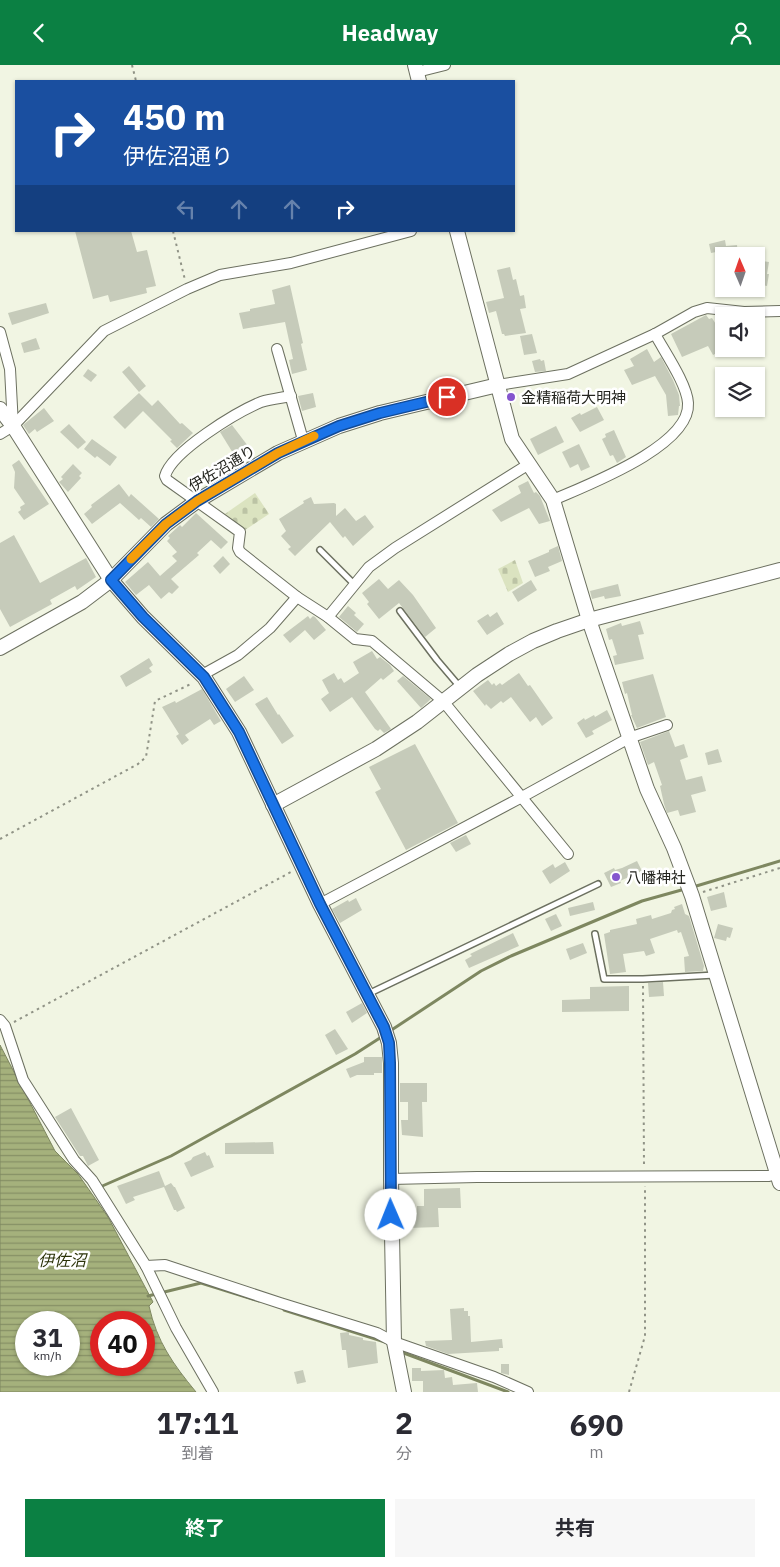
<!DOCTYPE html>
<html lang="ja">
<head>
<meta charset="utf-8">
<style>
	:root { --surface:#fff; --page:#f7f7f7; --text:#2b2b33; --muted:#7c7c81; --accent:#0b8043 }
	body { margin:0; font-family:"IBM Plex Sans","Noto Sans JP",sans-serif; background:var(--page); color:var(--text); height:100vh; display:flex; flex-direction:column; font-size:19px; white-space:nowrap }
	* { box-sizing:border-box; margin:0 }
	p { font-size:16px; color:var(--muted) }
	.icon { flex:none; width:28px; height:28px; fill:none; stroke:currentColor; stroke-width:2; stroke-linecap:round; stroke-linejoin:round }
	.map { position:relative; height:1327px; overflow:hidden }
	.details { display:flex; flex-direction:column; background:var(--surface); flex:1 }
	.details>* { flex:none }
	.banner { position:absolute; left:15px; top:15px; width:500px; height:152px; border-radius:0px; box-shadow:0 1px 4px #0004; background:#1a4fa0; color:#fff; overflow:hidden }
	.needle { width:32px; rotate:358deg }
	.fabs { position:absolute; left:715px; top:182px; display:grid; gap:10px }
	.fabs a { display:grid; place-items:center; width:50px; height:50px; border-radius:0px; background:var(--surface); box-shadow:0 1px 4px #0004; font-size:25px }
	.speed { position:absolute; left:15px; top:1246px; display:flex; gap:10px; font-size:25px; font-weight:700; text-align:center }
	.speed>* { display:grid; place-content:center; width:65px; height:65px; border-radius:50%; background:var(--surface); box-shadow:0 1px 4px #0004; line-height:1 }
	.speed small { font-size:12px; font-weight:400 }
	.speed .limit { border:8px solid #d22; background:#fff; color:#111 }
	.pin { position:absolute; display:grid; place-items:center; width:42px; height:42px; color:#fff; margin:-21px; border:2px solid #fff; border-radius:50%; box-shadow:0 1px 5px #0007 }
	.me { position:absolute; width:55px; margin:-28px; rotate:359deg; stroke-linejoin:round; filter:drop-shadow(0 0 4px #0008) }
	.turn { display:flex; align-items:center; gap:18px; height:105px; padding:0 25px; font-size:22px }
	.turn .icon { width:65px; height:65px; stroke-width:2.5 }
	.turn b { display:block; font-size:35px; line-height:42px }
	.lanes { display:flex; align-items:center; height:48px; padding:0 25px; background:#0003; justify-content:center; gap:25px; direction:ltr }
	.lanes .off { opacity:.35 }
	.eta { display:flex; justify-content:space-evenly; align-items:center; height:85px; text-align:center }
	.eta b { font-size:30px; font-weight:700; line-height:35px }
	.cta { display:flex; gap:10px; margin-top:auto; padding:10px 25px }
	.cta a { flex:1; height:58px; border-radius:0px; background:var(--accent); color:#fff; font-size:20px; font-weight:700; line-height:58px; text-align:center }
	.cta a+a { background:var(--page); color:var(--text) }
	header { display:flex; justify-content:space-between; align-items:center; height:65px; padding:0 25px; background:var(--accent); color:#fff; font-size:22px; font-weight:700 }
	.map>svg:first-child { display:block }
	.cemetery { fill:url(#cemetery-stones) }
	.water { fill:url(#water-rules); stroke:#7e8760; fill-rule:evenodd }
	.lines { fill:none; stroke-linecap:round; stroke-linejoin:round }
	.stream { stroke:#7e8760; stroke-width:3 }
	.building { fill:#c6cbba }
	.service-casing { stroke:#6c7060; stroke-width:8 }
	.minor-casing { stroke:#6c7060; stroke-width:12 }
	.tertiary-casing { stroke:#6c7060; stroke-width:16 }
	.path { stroke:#909386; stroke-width:2; stroke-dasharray:2.5 4; stroke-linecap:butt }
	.service { stroke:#fff; stroke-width:5 }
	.minor { stroke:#fff; stroke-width:10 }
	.tertiary { stroke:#fff; stroke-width:14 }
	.route-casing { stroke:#114b97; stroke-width:12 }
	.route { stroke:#1a73e8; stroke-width:9 }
	.slow { stroke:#f59e0b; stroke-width:9 }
	.poi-dot { fill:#8455ce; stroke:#fff; stroke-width:2 }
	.labels { text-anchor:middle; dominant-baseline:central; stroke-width:5; stroke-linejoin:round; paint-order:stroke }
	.poi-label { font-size:15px; fill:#24251f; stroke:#fff; text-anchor:start }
	.street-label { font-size:15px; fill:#24251f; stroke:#fff }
	.water-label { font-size:16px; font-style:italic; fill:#2b3208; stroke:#fff }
</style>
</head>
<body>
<header><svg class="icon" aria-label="back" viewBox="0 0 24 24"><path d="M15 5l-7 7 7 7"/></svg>Headway<svg class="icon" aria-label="person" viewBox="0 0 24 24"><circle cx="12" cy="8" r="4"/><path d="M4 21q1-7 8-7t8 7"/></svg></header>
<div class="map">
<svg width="780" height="1327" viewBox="0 0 780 1327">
	<defs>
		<pattern id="cemetery-stones" width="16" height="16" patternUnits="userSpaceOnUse" patternTransform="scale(1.25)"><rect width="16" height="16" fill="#dbe3c0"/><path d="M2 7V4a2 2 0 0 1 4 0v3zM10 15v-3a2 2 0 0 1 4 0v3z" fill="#bcc3a5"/></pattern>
		<pattern id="water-rules" width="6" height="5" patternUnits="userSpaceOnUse" patternTransform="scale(1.25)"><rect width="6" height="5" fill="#a5b17c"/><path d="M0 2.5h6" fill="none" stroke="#869065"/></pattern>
	</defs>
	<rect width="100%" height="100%" fill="#f1f5e3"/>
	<!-- cemetery -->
	<g class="cemetery">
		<polygon points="255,428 269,449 245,465 242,465 222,451"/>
		<polygon points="515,495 523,518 508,527 498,504"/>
	</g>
	<!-- water -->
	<path class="water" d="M0,980L55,1086L78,1109L108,1152L153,1237L149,1241C157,1277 173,1299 196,1327H0ZM26,1258H69V1300H26ZM101,1258H144V1300H101Z"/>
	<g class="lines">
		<!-- stream -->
		<g class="stream">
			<polyline points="693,822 780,796"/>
			<polyline points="390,966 481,906 511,891 642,836 685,824"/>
			<polyline points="100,1122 171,1091 355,989 383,971"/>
			<polyline points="148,1231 201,1218 259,1236"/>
			<polyline points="284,1245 385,1277"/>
			<polyline points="401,1287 508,1327"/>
		</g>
	</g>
	<!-- building -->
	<g class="building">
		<polygon points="75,166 131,166 137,187 147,185 156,221 146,223 147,228 110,237 108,230 93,234"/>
		<polygon points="725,175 726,181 737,180 738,191 724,191 724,208 718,208 716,187 711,188 709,179"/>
		<polygon points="756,195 769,197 767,209 769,209 767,221 756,219"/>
		<polygon points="510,202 513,215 516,214 520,231 524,230 526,243 520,244 526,268 505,271 504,269 502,269 496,246 489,248 486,237 504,233 497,205"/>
		<polygon points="290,220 303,278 301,279 307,305 292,309 289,295 293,294 285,257 243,264 239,248 250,246 250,244 275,239 272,225"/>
		<polygon points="46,238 49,248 12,260 8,248"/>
		<polygon points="706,250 709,254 712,253 717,261 715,262 724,276 724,284 713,290 708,281 682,292 671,269"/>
		<polygon points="532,269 537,288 524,290 520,271"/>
		<polygon points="36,273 40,284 24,288 21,278"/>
		<polygon points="647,284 654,297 661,292 673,315 679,330 680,341 679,341 678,350 668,351 666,330 655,311 632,320 624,305 634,301 630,294"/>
		<polygon points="540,294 541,296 544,295 546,306 535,307 532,296"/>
		<polygon points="129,301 146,321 139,327 122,307"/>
		<polygon points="88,304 97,310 91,317 83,311"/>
		<polygon points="139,328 152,341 158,335 180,359 182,358 193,368 177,383 170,376 172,375 143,346 125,364 113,352"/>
		<polygon points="313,328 316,342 302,346 298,331"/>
		<polygon points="597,342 604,355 580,367 571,353 580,348 581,350"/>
		<polygon points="44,343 54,356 37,367 35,364 29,369 23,360"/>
		<polygon points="69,359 86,377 78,384 60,367"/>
		<polygon points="232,360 251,385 236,393 220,367"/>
		<polygon points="556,361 564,377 538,390 530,374"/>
		<polygon points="614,365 626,392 617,398 613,390 610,391 602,374 606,372 605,369"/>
		<polygon points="92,374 117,392 110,401 97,391 95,393 84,384"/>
		<polygon points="579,379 590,402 581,406 578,399 570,403 562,387"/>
		<polygon points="19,395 49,439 24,455 18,447 21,445 20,442 25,439 14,423 15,407 12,400"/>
		<polygon points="73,399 82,408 79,411 81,413 68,427 59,417 63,414 61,412"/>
		<polygon points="528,416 534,428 536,427 540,431 550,456 539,459 529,443 501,457 492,445 521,428 518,421"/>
		<polygon points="119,419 129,432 131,429 159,454 151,462 141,453 139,455 120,438 92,459 84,449 92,442 91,440"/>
		<polygon points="311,432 314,439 334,438 336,439 336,451 345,443 356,456 365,450 374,462 353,481 345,471 343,473 330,457 295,491 288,484 291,482 281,471 286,466 279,454 304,438 303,436"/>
		<polygon points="196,448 228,477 221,484 211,475 197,488 199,490 171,514 179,522 172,529 169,527 161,534 149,520 136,530 125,517 148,497 160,511 177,496 172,491 177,487 167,476 170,473 168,471 180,460 182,462"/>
		<polygon points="14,470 40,518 86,493 96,512 77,525 75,521 50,535 52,539 10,562 0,544 0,478"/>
		<polygon points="558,481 562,496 548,502 550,506 535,512 528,496 549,487 549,485"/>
		<polygon points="223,491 230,499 220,509 213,501"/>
		<polygon points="379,514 388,524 399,515 413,530 436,563 425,572 399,538 379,554 367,539 369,537 362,528"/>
		<polygon points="531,515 537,525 518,537 512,527"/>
		<polygon points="618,519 621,531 605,534 604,531 592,534 590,526"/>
		<polygon points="348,541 356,548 354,550 364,559 357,567 339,552"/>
		<polygon points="497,547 504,559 487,570 477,556 488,549 490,552"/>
		<polygon points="308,551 310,554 313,551 315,552 326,565 314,575 305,565 290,578 283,570"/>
		<polygon points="640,556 644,569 638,570 644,594 615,600 613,591 617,590 612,574 609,575 606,564 621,558 622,561"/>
		<polygon points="372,586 377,594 380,592 390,600 394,606 383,615 381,613 365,627 391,664 384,668 380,664 378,666 375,664 352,632 330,647 321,634 329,628 322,615 334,608 338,615 341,613 344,618 359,608 353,597"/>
		<polygon points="149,593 153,600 149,603 152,607 126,622 120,611"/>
		<polygon points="519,608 528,621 530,620 553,653 542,661 536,652 530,657 511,632 503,638 501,636 491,644 486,639 485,641 473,626 488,615 492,620 494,618 496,621 500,618 502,620"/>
		<polygon points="653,609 666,652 637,663 631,650 632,650 627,628 625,629 622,617"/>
		<polygon points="244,611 254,625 235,637 226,624"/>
		<polygon points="403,611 431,634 421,643 397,616"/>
		<polygon points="202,624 221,656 214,660 210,654 185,670 189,675 182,680 176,671 179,669 162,642 175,636 176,638"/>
		<polygon points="267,632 278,650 279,649 294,671 282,679 255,639"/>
		<polygon points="607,645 612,655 592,666 594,669 586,673 577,658 584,653 585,655 594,650 595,652"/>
		<polygon points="669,666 675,682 684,679 688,692 680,695 686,715 702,711 706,726 691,730 696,747 680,751 678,745 667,748 664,739 660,721 662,720 654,697 648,700 640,677"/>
		<polygon points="415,679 458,758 406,785 375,727 381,724 369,702"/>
		<polygon points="718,684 722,697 708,700 705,688"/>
		<polygon points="466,770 471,779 456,787 450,778"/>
		<polygon points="637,796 642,806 620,816 621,818 611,822 604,808 614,803 615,805 622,803"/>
		<polygon points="565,797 570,806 550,819 542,806 553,799 555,803"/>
		<polygon points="724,827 727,842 711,846 707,832"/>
		<polygon points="356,833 362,845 340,858 332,844 348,835 349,837"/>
		<polygon points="593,837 595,845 570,851 568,843"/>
		<polygon points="682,839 685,849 689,851 704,901 703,906 685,907 684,892 689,891 681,867 678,868 677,865 650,874 655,888 646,891 644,886 623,889 626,907 610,909 604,869 610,867 610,865 637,859 636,854 651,850 652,854 671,848 672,845 675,844 674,842"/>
		<polygon points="556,849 562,861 551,866 545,854"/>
		<polygon points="718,859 733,863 730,873 727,872 726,876 714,873"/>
		<polygon points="513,868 519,881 469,903 465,895 472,891 470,889"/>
		<polygon points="583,878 587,888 570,895 566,884"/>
		<polygon points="663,917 664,931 649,932 648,918"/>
		<polygon points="629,921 629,946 562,947 562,935 590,934 590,922"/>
		<polygon points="362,938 367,948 352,958 346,947"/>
		<polygon points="335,964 348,984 336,990 325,970"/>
		<polygon points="364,992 382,992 382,1008 374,1008 374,1010 357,1010 350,1013 346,1004 364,997"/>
		<polygon points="400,1018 427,1018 427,1037 422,1037 423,1072 402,1070 401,1055 408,1055 408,1037 400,1037"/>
		<polygon points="71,1043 99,1095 88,1101 83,1091 80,1091 55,1052"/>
		<polygon points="273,1077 274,1089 225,1089 225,1078"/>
		<polygon points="205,1087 207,1091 209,1090 214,1102 191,1112 184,1098 191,1095 193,1092"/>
		<polygon points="159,1106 165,1121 171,1118 174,1122 175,1122 185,1143 177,1147 176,1145 174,1145 164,1122 133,1132 135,1135 126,1139 117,1121"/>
		<polygon points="460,1123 461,1143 438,1143 439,1162 408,1163 408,1150 417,1149 417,1141 424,1141 424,1124"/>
		<polygon points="464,1243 464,1246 468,1246 468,1251 470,1251 471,1277 502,1274 503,1283 499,1283 499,1286 448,1289 426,1281 425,1276 452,1275 450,1244"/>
		<polygon points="349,1267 349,1270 363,1273 363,1275 376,1277 378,1298 348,1303 346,1285 342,1285 340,1268"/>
		<polygon points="501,1299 509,1299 509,1310 501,1308"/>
		<polygon points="412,1303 421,1303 421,1306 444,1305 445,1313 452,1312 453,1320 477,1318 478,1327 423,1327 423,1316 412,1316"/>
		<polygon points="303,1305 306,1317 297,1319 294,1307"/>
	</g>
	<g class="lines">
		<defs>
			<g id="service">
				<polyline points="320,485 355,520"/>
				<polyline points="400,546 437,595 460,622"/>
				<polyline points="595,869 604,914 643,914 715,910"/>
				<polyline points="368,929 598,819"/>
			</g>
			<g id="minor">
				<polyline points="417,7 445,0"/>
				<polyline points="0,267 10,304 13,361"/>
				<polyline points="277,284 303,375"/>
				<polyline points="498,320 568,309 655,269 694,247 707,243 744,247 780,246"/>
				<path d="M291,331C281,333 271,334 261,337C237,347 172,386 165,411L167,415L240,467L238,483L240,487L297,532"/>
				<polyline points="0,369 13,361 104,266 187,224 220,210 291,198 411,166"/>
				<path d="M553,435C587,420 691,381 688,338C687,319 664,286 655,269"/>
				<polyline points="328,552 355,574 372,576 443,636 568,789"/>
				<polyline points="202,610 238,590 270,563 297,532 328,552 369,502 395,483 529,399"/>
				<polyline points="320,839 522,732 629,673 667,660"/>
				<polyline points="0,955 5,961 23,1015 74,1095 92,1115 146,1201 176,1263 213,1327"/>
				<polyline points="391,1114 477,1112 769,1111 777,1109"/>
				<polyline points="146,1201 165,1200 280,1238 377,1268 394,1277 494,1312 528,1327"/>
			</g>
			<g id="tertiary">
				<polyline points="415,0 419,16"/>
				<polyline points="457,166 512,374 553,435 589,555 647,724 674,783 692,831 780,1118"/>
				<polyline points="0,344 13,361 111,515 143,552 204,612 239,667 320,839 384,962 389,978 391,998 391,1114 394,1277 404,1327"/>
				<polyline points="0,583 82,537 111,515 166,459 197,436 278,388 339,361 380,348 498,320"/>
				<polyline points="273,740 376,684 417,657 477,610 509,589 533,576 557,566 589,555 780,505"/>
			</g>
		</defs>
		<!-- service casing -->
		<use href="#service" class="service-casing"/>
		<!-- minor casing -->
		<use href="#minor" class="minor-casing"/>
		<!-- tertiary casing -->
		<use href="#tertiary" class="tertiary-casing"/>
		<!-- path -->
		<g class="path">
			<polyline points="132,0 136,16"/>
			<polyline points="173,166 185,215"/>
			<polyline points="0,774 138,699 146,692 155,636 193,618"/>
			<polyline points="703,827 780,803"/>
			<polyline points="643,921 644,1101"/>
			<polyline points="14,957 291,807"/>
			<polyline points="629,1327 645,1271 645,1121"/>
		</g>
		<!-- service -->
		<use href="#service" class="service"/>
		<!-- minor -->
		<use href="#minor" class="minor"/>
		<!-- tertiary -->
		<use href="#tertiary" class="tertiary"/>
	</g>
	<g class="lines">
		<defs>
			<polyline id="route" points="391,1150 390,998 389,978 384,962 320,839 239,667 204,612 143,552 111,515 166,459 197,436 278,388 339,361 380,348 447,332"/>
		</defs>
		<!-- route casing -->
		<use href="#route" class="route-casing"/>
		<!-- route -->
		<use href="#route" class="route"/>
		<!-- slow -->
		<polyline class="slow" points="131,494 166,459 197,436 278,388 314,371"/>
	</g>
	<!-- markers -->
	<g class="poi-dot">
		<circle cx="511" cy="332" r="5"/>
		<circle cx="616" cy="812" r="5"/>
	</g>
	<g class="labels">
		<!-- poi labels -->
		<g class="poi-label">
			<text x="521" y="332">金精稲荷大明神</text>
			<text x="626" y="812">八幡神社</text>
		</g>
		<!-- street labels -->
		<g class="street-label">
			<text transform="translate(222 403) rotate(-31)">伊佐沼通り</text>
		</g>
		<!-- water labels -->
		<g class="water-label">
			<text x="62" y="1195">伊佐沼</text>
		</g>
	</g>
</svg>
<div class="fabs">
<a><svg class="needle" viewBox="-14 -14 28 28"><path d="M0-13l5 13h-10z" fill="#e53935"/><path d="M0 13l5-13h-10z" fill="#7c7c81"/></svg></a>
<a><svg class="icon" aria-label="sound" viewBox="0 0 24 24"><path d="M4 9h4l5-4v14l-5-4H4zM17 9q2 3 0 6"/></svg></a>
<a><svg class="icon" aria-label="layers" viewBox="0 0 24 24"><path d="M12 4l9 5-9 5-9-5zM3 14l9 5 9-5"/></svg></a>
</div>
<div class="speed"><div>31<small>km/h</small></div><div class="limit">40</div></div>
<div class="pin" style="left:447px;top:332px;background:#d93025"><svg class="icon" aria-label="arrive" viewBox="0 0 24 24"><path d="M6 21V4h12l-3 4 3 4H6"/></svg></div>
<svg class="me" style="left:391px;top:1150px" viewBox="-20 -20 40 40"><circle r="19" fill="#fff"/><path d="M0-13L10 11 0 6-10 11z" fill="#1a73e8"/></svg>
<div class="banner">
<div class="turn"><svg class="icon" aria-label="right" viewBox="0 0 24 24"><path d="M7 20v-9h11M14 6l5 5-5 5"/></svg><div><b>450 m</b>伊佐沼通り</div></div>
<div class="lanes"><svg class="icon off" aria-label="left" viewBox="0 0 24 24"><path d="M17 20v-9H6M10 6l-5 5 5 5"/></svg><svg class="icon off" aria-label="ahead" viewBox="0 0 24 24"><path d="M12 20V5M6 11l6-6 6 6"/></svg><svg class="icon off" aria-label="ahead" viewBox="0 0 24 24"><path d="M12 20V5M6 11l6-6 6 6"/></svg><svg class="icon" aria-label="right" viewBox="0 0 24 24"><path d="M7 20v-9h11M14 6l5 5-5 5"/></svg></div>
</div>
</div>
<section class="details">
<div class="eta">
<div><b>17:11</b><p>到着</p></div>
<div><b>2</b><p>分</p></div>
<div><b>690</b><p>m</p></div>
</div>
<div class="cta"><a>終了</a><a>共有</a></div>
</section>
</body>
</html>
